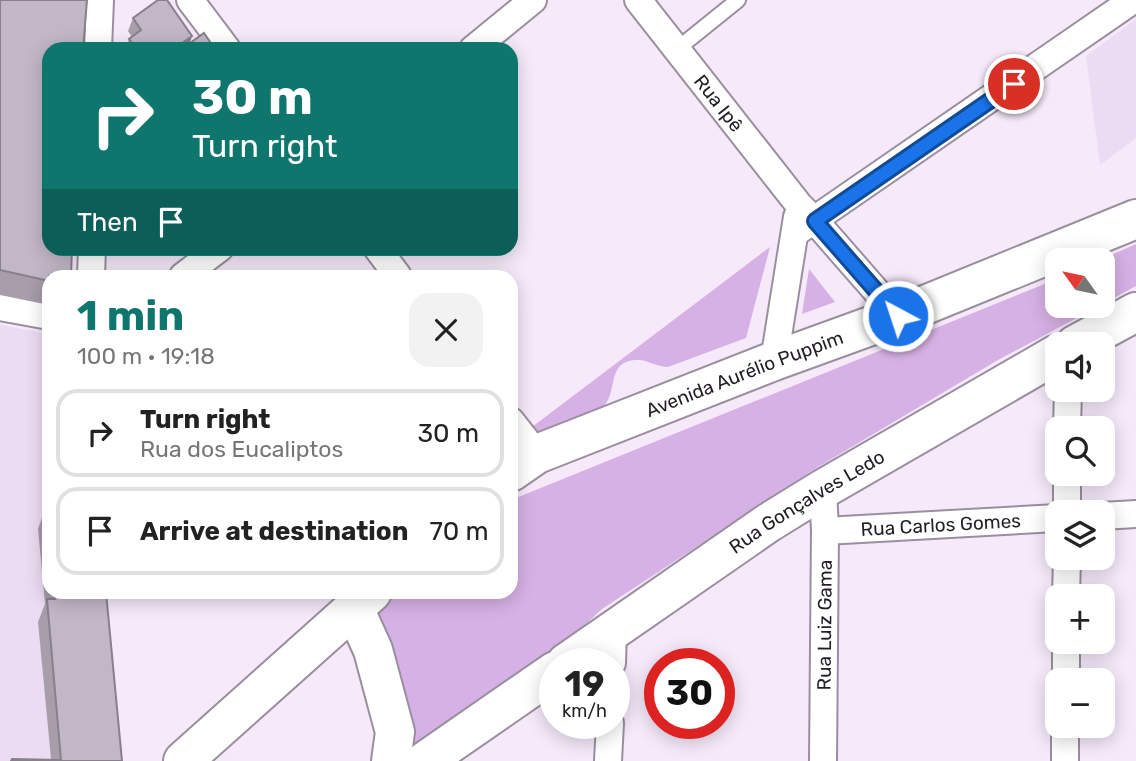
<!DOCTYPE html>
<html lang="en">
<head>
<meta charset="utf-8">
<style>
	:root { --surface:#fff; --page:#f2f2f2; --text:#222; --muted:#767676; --line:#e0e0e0; --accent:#0f766e }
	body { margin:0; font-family:Rubik,sans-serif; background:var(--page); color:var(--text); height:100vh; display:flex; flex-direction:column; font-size:26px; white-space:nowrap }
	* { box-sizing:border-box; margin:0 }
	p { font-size:23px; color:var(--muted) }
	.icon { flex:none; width:38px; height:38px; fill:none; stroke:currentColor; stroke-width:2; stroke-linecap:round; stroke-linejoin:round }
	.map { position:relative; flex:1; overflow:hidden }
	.details { position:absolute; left:42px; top:270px; width:476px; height:329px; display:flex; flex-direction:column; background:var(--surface); border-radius:21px; box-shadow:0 4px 18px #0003 }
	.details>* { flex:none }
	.hud { position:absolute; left:42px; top:42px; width:476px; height:214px; border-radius:21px; box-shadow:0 4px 18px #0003; background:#0f766e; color:#fff; overflow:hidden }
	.needle { width:46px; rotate:303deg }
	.buttons { position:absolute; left:1045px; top:248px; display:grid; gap:14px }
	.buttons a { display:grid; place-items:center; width:70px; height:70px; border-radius:14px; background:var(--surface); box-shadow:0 4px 18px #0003; font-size:35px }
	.speed { position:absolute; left:539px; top:648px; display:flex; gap:14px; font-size:35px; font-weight:700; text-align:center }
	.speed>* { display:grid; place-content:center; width:91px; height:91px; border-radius:50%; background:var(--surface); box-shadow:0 4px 18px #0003; line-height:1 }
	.speed small { font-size:18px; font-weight:400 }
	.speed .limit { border:10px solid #d22; background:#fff; color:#111 }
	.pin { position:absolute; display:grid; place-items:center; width:60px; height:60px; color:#fff; margin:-30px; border:4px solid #fff; border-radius:50%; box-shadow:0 2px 7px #0007 }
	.me { position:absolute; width:77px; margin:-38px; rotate:320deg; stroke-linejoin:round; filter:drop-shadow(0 0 5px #0008) }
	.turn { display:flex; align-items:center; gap:24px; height:147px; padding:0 35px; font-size:32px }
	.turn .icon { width:91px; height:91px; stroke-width:2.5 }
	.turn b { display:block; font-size:49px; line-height:60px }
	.then { display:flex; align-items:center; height:66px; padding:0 35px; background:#0003; gap:14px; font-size:26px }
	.round { display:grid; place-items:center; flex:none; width:74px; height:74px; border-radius:21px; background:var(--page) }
	.summary { display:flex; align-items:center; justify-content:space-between; height:119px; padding:0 35px }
	h1 { font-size:42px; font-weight:700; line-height:52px; color:var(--accent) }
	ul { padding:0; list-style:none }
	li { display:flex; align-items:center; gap:21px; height:88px; margin:0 14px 10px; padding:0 21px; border:4px solid var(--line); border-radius:21px }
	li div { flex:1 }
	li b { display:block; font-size:26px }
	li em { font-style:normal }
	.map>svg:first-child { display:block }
	.built { fill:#ecdcf3 }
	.green { fill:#d6b1e5 }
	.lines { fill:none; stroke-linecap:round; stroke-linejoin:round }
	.lane-casing { stroke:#9a8f9e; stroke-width:18 }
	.street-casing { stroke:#9a8f9e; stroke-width:30 }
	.primary-casing { stroke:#9a8f9e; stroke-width:42 }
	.lane { stroke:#fff; stroke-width:14 }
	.street { stroke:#fff; stroke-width:26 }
	.primary { stroke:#fff; stroke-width:38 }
	.wall { fill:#a79dab }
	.shaded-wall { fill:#88808b }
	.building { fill:#c2b7c7; stroke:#88808b; stroke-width:2 }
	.route-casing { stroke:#114b97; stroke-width:18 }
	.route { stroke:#1a73e8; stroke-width:12 }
	.labels { text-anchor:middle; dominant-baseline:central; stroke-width:5; stroke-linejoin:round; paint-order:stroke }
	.street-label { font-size:19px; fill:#221e24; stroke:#fff }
</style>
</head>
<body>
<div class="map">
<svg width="1136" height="761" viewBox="0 0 1136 761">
	<rect width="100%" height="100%" fill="#f5e9fa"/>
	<!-- built -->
	<g class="built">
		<polygon points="1136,19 1136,138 1100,165 1086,56"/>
		<polygon points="0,325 49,334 49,592 111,761 0,761"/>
	</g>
	<!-- green -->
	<g class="green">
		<polygon points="1136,244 1136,286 1103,304 1102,261 1098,261"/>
		<path d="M770,247L746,338L668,367C658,367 649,361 640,360C605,359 619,390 604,406L538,438L532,427Z"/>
		<polygon points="809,269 835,302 802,314"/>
		<polygon points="1057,279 1057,306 1099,306 998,360 818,467 602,609 555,653 412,749 360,619 391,592 511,592 511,500"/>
	</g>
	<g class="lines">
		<defs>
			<polyline id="lane" points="676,50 738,0"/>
			<g id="street">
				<polyline points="190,0 227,49"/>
				<path id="s1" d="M638,0L799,205L815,221L898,316"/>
				<polyline points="98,49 100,0"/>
				<polyline points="473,49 533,0"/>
				<polyline points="795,233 1133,0"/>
				<polyline points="377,248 398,276"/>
				<polyline points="91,276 92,248"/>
				<polyline points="183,276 220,248"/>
				<polyline points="0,307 49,316"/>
				<polyline points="774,361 797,217"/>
				<polyline points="511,421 537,454"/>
				<polyline points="1067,429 1068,390"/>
				<polyline points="1067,513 1067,474"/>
				<polyline points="1102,516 1136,514"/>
				<path id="s2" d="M825,531L1057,518"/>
				<polyline points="1066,597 1067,558"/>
				<polyline points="612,663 613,630"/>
				<polyline points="1066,681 1066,642"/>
				<polyline points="608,761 610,723"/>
				<path id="s3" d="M823,761L825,531L823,489"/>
				<polyline points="1065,761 1065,726"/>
			</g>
			<g id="primary">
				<polyline points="1075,345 1136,312"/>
				<path id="s4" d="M511,472L537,454L774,361L898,316L1136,219"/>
				<polyline points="354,608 373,650 395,732 391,761"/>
				<path id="s5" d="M566,663L768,523L823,489L1057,354"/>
				<polyline points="183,761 372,592"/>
				<polyline points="425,761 555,671"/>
			</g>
		</defs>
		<!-- lane casing -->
		<use href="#lane" class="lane-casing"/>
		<!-- street casing -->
		<use href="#street" class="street-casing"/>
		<!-- primary casing -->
		<use href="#primary" class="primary-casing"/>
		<!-- lane -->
		<use href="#lane" class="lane"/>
		<!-- street -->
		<use href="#street" class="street"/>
		<!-- primary -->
		<use href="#primary" class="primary"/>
	</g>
	<!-- wall -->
	<g class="wall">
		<polygon points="0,0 49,276 49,305 0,295"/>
		<polygon points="133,18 189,44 215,49 126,49 129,39 132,37 128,31"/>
		<polygon points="46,506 49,506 49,592 106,592 122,761 11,761 12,759 51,759 38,622 45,604 38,529"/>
	</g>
	<!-- shaded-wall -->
	<polygon class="shaded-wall" points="192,36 188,49 174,49"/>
	<!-- building -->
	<g class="building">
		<polygon points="0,0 87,0 83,49 49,49 49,248 72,248 71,276 49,276 49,281 0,270"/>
		<polygon points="158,0 167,0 192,36 174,49 137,49 129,39 141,30 133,18"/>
		<polygon points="204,33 215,49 182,49"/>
		<polygon points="46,506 49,506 49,534"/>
		<polygon points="54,592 106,592 122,761 11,761 12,759 61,760 47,599 55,599"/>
	</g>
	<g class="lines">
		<defs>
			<polyline id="route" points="898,316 815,221 1014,84"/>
		</defs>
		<!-- route casing -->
		<use href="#route" class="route-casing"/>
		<!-- route -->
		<use href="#route" class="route"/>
	</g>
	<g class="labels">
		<!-- street labels -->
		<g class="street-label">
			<text stroke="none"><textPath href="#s1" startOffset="131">Rua Ipê</textPath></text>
			<text stroke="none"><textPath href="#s4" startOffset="254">Avenida Aurélio Puppim</textPath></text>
			<text stroke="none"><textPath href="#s5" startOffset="290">Rua Gonçalves Ledo</textPath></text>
			<text stroke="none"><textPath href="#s2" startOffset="116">Rua Carlos Gomes</textPath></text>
			<text stroke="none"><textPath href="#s3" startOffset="136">Rua Luiz Gama</textPath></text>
		</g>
	</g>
</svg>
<div class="buttons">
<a><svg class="needle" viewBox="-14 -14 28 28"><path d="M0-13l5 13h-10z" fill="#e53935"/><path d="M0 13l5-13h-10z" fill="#767676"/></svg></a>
<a><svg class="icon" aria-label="sound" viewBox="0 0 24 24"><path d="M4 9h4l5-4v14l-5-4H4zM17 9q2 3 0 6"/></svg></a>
<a><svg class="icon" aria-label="search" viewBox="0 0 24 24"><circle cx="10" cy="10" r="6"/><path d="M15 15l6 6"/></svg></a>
<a><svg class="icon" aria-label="layers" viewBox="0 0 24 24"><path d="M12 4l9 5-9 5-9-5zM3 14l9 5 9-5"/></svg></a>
<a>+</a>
<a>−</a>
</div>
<div class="speed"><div>19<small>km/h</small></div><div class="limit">30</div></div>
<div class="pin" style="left:1014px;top:84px;background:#d93025"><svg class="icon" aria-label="arrive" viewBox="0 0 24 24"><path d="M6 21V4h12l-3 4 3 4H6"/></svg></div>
<svg class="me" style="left:898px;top:316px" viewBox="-20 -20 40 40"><circle r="17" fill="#1a73e8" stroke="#fff" stroke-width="3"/><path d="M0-11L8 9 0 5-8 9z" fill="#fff"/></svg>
<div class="hud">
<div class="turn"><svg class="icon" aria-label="right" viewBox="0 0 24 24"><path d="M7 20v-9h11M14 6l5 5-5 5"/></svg><div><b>30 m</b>Turn right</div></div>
<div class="then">Then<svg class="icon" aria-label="arrive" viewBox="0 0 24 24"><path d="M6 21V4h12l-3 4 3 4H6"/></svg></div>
</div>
<section class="details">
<div class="summary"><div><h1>1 min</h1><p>100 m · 19:18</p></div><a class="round"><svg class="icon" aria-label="close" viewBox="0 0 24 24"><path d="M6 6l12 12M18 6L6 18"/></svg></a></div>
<ul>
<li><svg class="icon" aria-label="right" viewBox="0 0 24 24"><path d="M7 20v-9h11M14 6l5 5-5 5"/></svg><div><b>Turn right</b><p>Rua dos Eucaliptos</p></div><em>30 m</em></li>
<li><svg class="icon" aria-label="arrive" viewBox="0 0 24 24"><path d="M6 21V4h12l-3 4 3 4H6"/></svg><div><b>Arrive at destination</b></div><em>70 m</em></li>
</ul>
</section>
</div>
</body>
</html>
